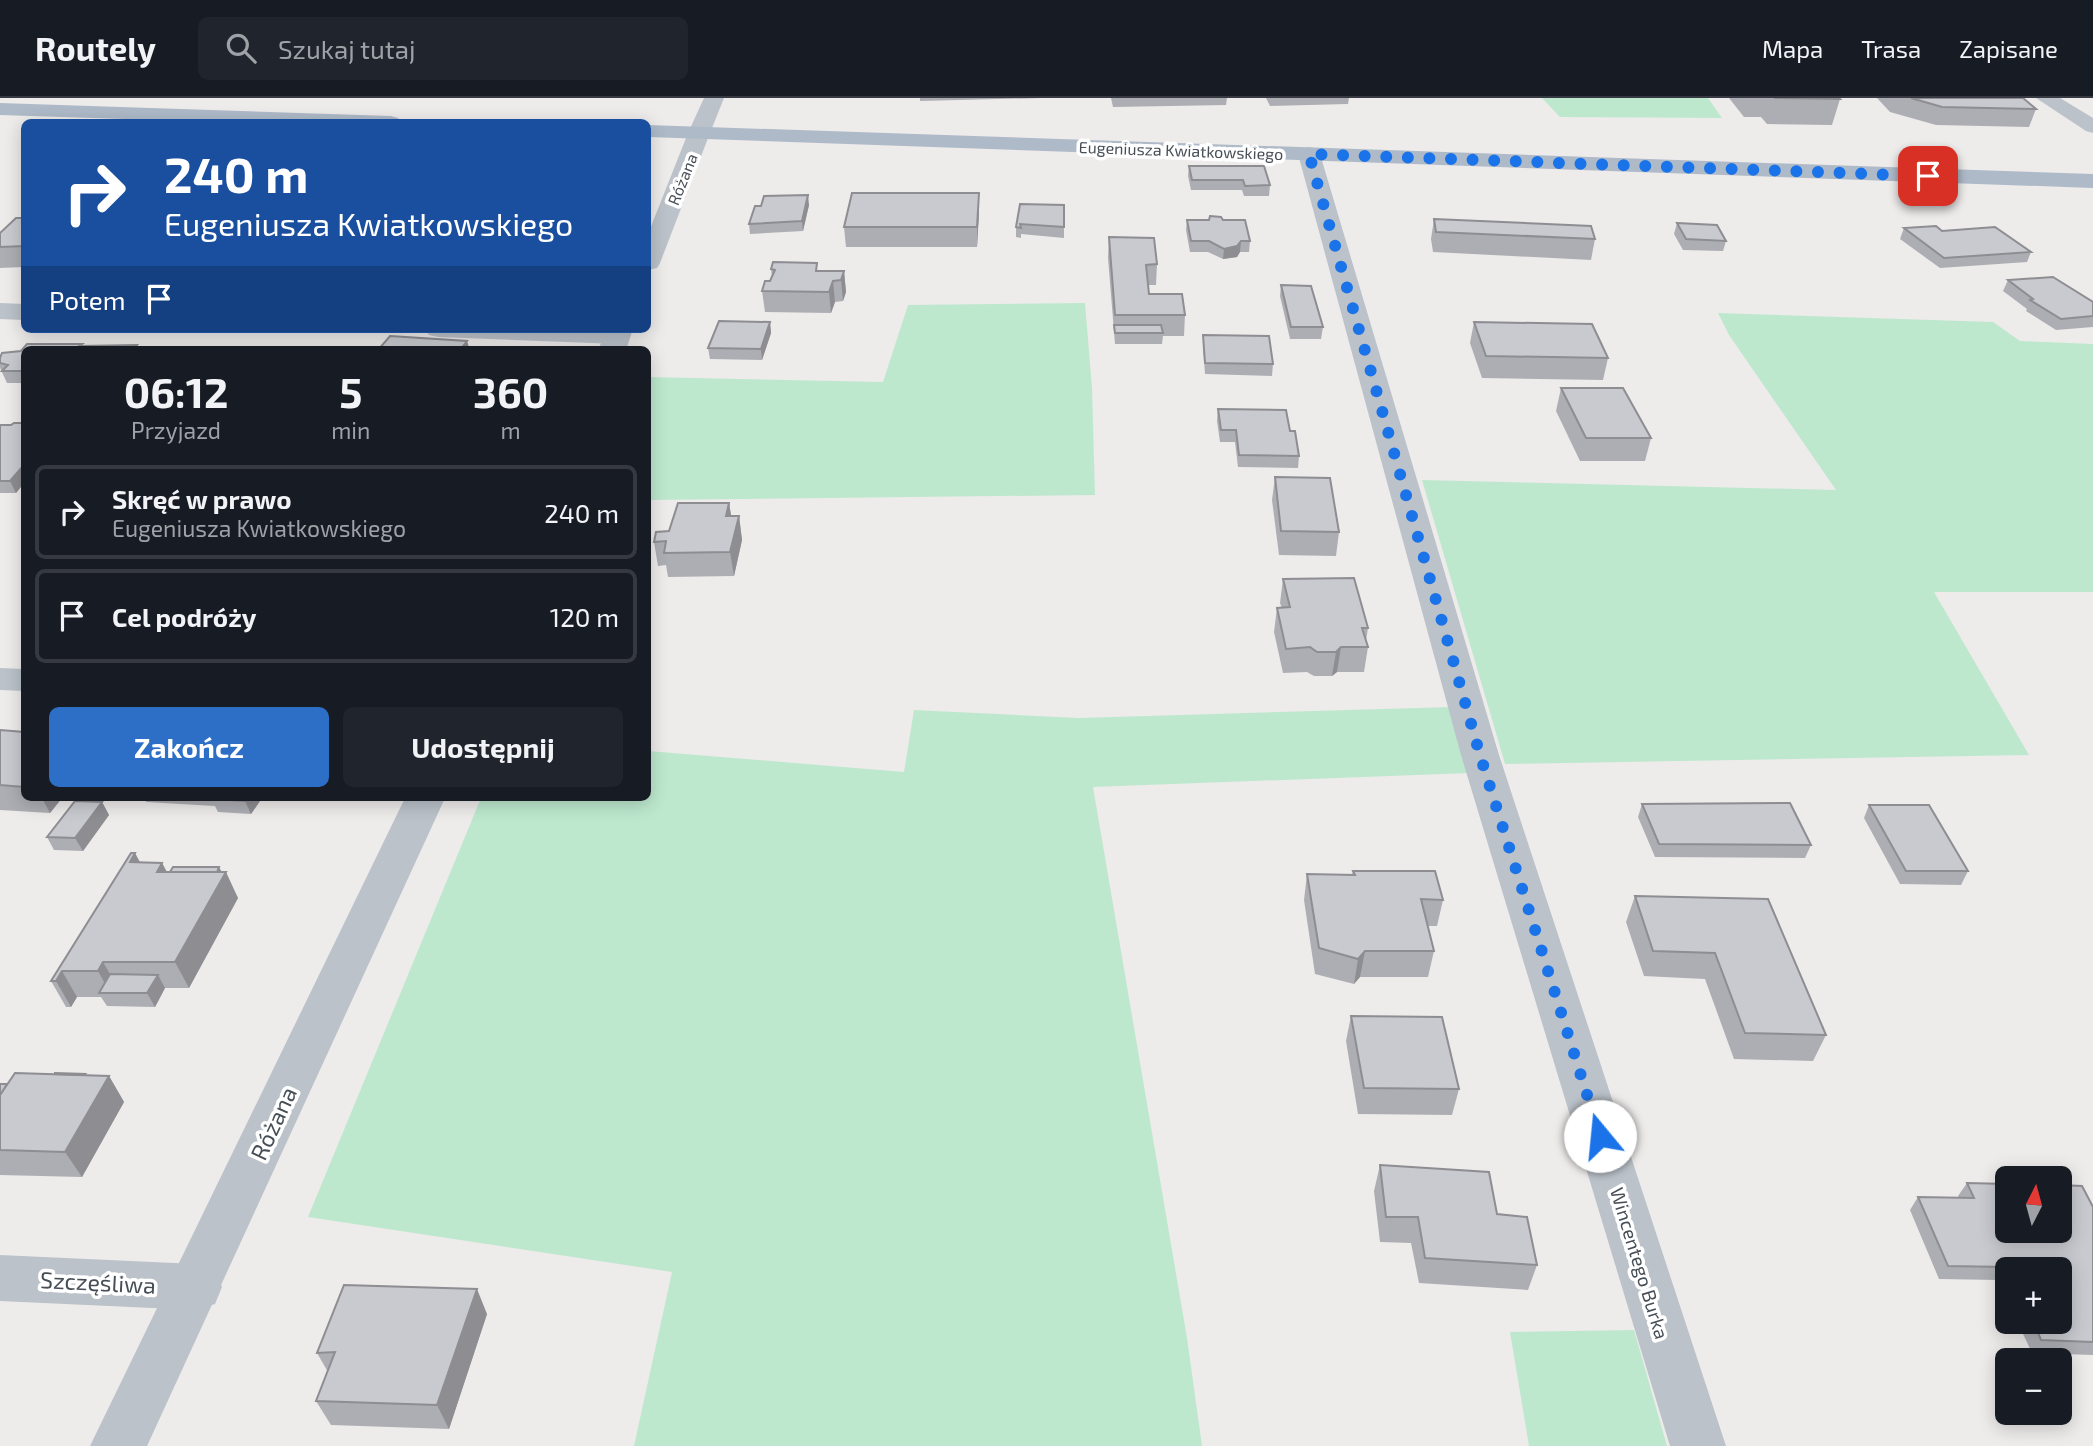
<!DOCTYPE html>
<html lang="pl">
<head>
<meta charset="utf-8">
<style>
	:root { --surface:#171b24; --page:#20242c; --text:#f1f3f6; --muted:#9ea1a6; --line:#363941; --accent:#2d6ec6 }
	body { margin:0; font-family:"Exo 2",sans-serif; background:var(--page); color:var(--text); height:100vh; display:flex; flex-direction:column; font-size:26px; white-space:nowrap }
	* { box-sizing:border-box; margin:0 }
	p { font-size:23px; color:var(--muted) }
	.icon { flex:none; width:38px; height:38px; fill:none; stroke:currentColor; stroke-width:2; stroke-linecap:round; stroke-linejoin:round }
	.map { position:relative; flex:1; overflow:hidden }
	.side { position:absolute; left:21px; top:248px; width:630px; height:455px; display:flex; flex-direction:column; background:var(--surface); border-radius:10px; box-shadow:0 4px 18px #0003 }
	.side>* { flex:none }
	.guide { position:absolute; left:21px; top:21px; width:630px; height:214px; border-radius:10px; box-shadow:0 4px 18px #0003; background:#1a4fa0; color:#fff; overflow:hidden }
	.needle { width:46px; rotate:6deg }
	.tools { position:absolute; left:1995px; top:1068px; display:grid; gap:14px }
	.tools a { display:grid; place-items:center; width:77px; height:77px; border-radius:10px; background:var(--surface); box-shadow:0 4px 18px #0003; font-size:35px }
	.pin { position:absolute; display:grid; place-items:center; width:60px; height:60px; color:#fff; margin:-30px; border-radius:14px; box-shadow:0 4px 10px #0006 }
	.me { position:absolute; width:77px; margin:-38px; rotate:343deg; stroke-linejoin:round; filter:drop-shadow(0 0 5px #0008) }
	.turn { display:flex; align-items:center; gap:24px; height:147px; padding:0 28px; font-size:32px }
	.turn .icon { width:91px; height:91px; stroke-width:2.5 }
	.turn b { display:block; font-size:49px; line-height:60px }
	.then { display:flex; align-items:center; height:66px; padding:0 28px; background:#0003; gap:14px; font-size:26px }
	.eta { display:flex; justify-content:space-evenly; align-items:center; height:119px; text-align:center }
	.eta b { font-size:42px; font-weight:700; line-height:49px }
	.cta { display:flex; gap:14px; margin-top:auto; padding:14px 28px }
	.cta a { flex:1; height:80px; border-radius:10px; background:var(--accent); color:#fff; font-size:28px; font-weight:700; line-height:80px; text-align:center }
	.cta a+a { background:var(--page); color:var(--text) }
	ul { padding:0; list-style:none }
	li { display:flex; align-items:center; gap:21px; height:94px; margin:0 14px 10px; padding:0 14px; border:4px solid var(--line); border-radius:10px }
	li div { flex:1 }
	li b { display:block; font-size:26px }
	li em { font-style:normal }
	header { display:flex; align-items:center; gap:42px; box-sizing:border-box; height:98px; padding:0 35px; background:var(--surface); border-bottom:2px solid var(--line) }
	header strong { font-size:33px }
	nav { display:flex; gap:38px; margin-inline-start:auto; font-size:24px }
	.search { width:490px; height:63px; background:var(--page); display:flex; align-items:center; gap:18px; box-sizing:border-box; padding:0 24px; border-radius:10px; color:var(--muted); font-size:26px }
	.map>svg:first-child { display:block }
	.green { fill:#bde8ce }
	.lines { fill:none; stroke-linecap:round; stroke-linejoin:round }
	.minor { fill:#bbc2c9; fill-rule:evenodd }
	.tertiary { fill:#bbc2c9; fill-rule:evenodd }
	.primary { fill:#aebac8; fill-rule:evenodd }
	.wall { fill:#adaeb3 }
	.shaded-wall { fill:#8d8d92 }
	.building { fill:#c9cad0; stroke:#8d8d92; stroke-width:2 }
	.route { stroke:#1a73e8; stroke-width:12; stroke-dasharray:0 21.6 }
	.labels { text-anchor:middle; dominant-baseline:central; stroke-width:7; stroke-linejoin:round; paint-order:stroke }
	.far-street-label { font-size:16px; fill:#464e56; stroke:#fff }
	.street-label { font-size:19px; fill:#464e56; stroke:#fff }
	.near-street-label { font-size:23px; fill:#464e56; stroke:#fff }
</style>
</head>
<body>
<header>
<strong>Routely</strong>
<div class="search"><svg class="icon" aria-label="search" viewBox="0 0 24 24"><circle cx="10" cy="10" r="6"/><path d="M15 15l6 6"/></svg>Szukaj tutaj</div>
<nav><a>Mapa</a><a>Trasa</a><a>Zapisane</a></nav>
</header>
<div class="map">
<svg width="2093" height="1348" viewBox="0 0 2093 1348">
	<rect width="100%" height="100%" fill="#eeebeb"/>
	<!-- green -->
	<g class="green">
		<polygon points="1542,0 1708,0 1722,20 1560,19"/>
		<polygon points="1085,205 1092,290 1095,397 648,402 648,279 883,284 908,207"/>
		<polygon points="1718,215 1993,224 2020,243 2093,246 2093,494 1934,494 2029,657 1505,666 1422,382 1836,392 1729,237"/>
		<polygon points="1452,609 1470,675 1093,689 1187,1240 1202,1348 634,1348 672,1174 308,1119 481,700 648,700 648,653 904,674 914,612 1079,620"/>
		<polygon points="1634,1232 1667,1348 1529,1348 1510,1234"/>
	</g>
	<g class="lines">
		<!-- minor -->
		<g class="minor">
			<polygon points="704,0 724,0 710,35 706,39 692,39 688,35"/>
			<polygon points="2036,0 2060,0 2093,20 2093,35 2086,33"/>
			<polygon points="1309,49 1317,51 1320,56 1499,657 1726,1348 1670,1348 1461,657 1298,56 1301,51"/>
			<polygon points="0,205 24,206 24,222 0,221"/>
			<polygon points="425,231 621,231 626,232 630,238 626,244 617,246 438,239 429,237"/>
			<polygon points="0,570 24,571 24,593 0,592"/>
			<polygon points="0,1157 196,1166 215,1172 222,1189 215,1206 196,1212 0,1203"/>
		</g>
		<!-- tertiary -->
		<g class="tertiary">
			<polygon points="699,29 706,31 710,35 660,165 657,170 648,172 648,136 688,35 692,31"/>
			<polygon points="607,231 633,231 626,252 598,252"/>
			<polygon points="405,700 445,700 147,1348 90,1348"/>
		</g>
		<!-- primary -->
		<g class="primary">
			<polygon points="0,5 391,18 398,20 401,24 219,24 0,17"/>
			<polygon points="648,27 2093,76 2093,90 648,39"/>
		</g>
	</g>
	<!-- wall -->
	<g class="wall">
		<polygon points="920,0 1043,0 920,3"/>
		<polygon points="1111,0 1227,0 1226,7 1113,9"/>
		<polygon points="1266,0 1349,0 1348,6 1270,8"/>
		<polygon points="1729,0 1839,0 1840,1 1832,27 1767,26 1761,19 1744,19"/>
		<polygon points="1877,0 2023,0 2036,11 2029,29 1936,27 1890,14"/>
		<polygon points="1189,68 1270,87 1269,98 1244,98 1242,92 1191,92 1188,78"/>
		<polygon points="979,95 979,114 977,149 846,149 844,129"/>
		<polygon points="1020,106 1064,107 1064,140 1021,136 1021,140 1016,139 1016,129"/>
		<polygon points="809,107 803,133 750,136 749,126 761,108"/>
		<polygon points="24,120 24,169 0,170 0,134"/>
		<polygon points="1434,121 1595,141 1591,162 1433,154 1431,141"/>
		<polygon points="1187,122 1223,122 1250,143 1249,154 1240,154 1237,159 1223,161 1208,154 1190,154 1186,132"/>
		<polygon points="1677,125 1726,143 1723,153 1683,152 1674,136"/>
		<polygon points="1904,130 1942,133 2031,154 2027,164 1940,170 1900,141"/>
		<polygon points="1109,139 1157,166 1156,187 1148,187 1149,196 1185,217 1184,238 1163,238 1162,246 1115,246 1108,160"/>
		<polygon points="771,171 844,173 846,194 843,203 835,204 831,215 765,214 762,193 770,183 772,179"/>
		<polygon points="2008,182 2093,204 2093,229 2056,232 2026,213 2027,211 2003,193"/>
		<polygon points="1281,187 1323,229 1321,241 1290,241 1280,198"/>
		<polygon points="770,224 771,235 762,262 710,261 708,250"/>
		<polygon points="1474,224 1608,260 1603,282 1482,280 1470,245"/>
		<polygon points="1203,237 1273,266 1272,278 1205,276 1203,248"/>
		<polygon points="27,246 82,246 83,248 137,247 139,252 24,252 24,285 7,285 0,270 0,260 2,255 21,253"/>
		<polygon points="1561,290 1651,340 1645,363 1580,363 1556,313"/>
		<polygon points="1218,311 1299,358 1298,370 1238,369 1235,344 1220,344 1217,323"/>
		<polygon points="24,325 24,385 16,395 0,395 0,327 11,327"/>
		<polygon points="1275,379 1339,434 1336,458 1279,457 1272,402"/>
		<polygon points="729,405 731,418 739,418 742,442 734,478 668,479 666,467 658,468 654,444 669,433"/>
		<polygon points="1283,481 1368,530 1366,543 1368,549 1364,574 1337,574 1332,578 1314,578 1307,574 1283,575 1274,534 1277,510 1282,510 1280,505"/>
		<polygon points="0,632 24,634 24,700 62,700 50,715 0,712"/>
		<polygon points="144,700 262,700 251,716 218,714 215,708 146,704"/>
		<polygon points="102,704 109,717 83,753 54,752 47,739"/>
		<polygon points="1642,706 1811,747 1805,760 1655,759 1638,719"/>
		<polygon points="1869,707 1968,773 1961,787 1900,786 1864,720"/>
		<polygon points="135,755 140,764 162,765 167,774 222,774 238,800 189,890 165,890 155,909 107,908 101,899 77,899 71,909 66,909 51,883"/>
		<polygon points="1353,773 1443,802 1437,828 1428,828 1434,853 1428,879 1360,879 1354,886 1315,876 1304,802 1307,776 1352,777"/>
		<polygon points="1635,798 1768,801 1826,937 1813,963 1734,961 1705,881 1644,878 1626,824"/>
		<polygon points="1351,918 1459,991 1452,1017 1358,1016 1346,943"/>
		<polygon points="55,976 85,976 86,977 109,978 124,1004 82,1079 0,1077 0,986 7,986"/>
		<polygon points="1380,1067 1497,1116 1537,1167 1528,1192 1419,1185 1411,1145 1380,1144 1374,1093"/>
		<polygon points="1967,1085 2093,1109 2093,1257 2032,1255 2017,1223 2060,1223 2060,1171 2007,1171 2007,1202 1998,1182 1939,1181 1910,1112 1918,1099 1959,1100 1958,1098"/>
		<polygon points="487,1216 449,1331 331,1327 316,1303 328,1274 317,1255"/>
	</g>
	<!-- shaded-wall -->
	<g class="shaded-wall">
		<polygon points="979,95 979,114 977,149 977,129"/>
		<polygon points="808,97 809,107 803,133 802,123"/>
		<polygon points="1241,143 1240,154 1237,159 1223,161 1224,151"/>
		<polygon points="844,173 846,194 843,203 841,182"/>
		<polygon points="833,183 835,204 831,215 829,194"/>
		<polygon points="770,224 771,235 762,262 761,251"/>
		<polygon points="467,243 470,252 460,252"/>
		<polygon points="24,367 24,385 16,395 10,383"/>
		<polygon points="729,405 733,429 726,418"/>
		<polygon points="739,418 742,442 734,478 730,454"/>
		<polygon points="1341,549 1337,574 1332,578 1336,554"/>
		<polygon points="42,700 62,700 50,715"/>
		<polygon points="247,700 262,700 251,716 245,703"/>
		<polygon points="102,704 109,717 83,753 75,740"/>
		<polygon points="135,755 148,781 130,764"/>
		<polygon points="162,765 173,786 157,774"/>
		<polygon points="219,769 224,778 226,774 238,800 189,890 175,864 209,787"/>
		<polygon points="1365,853 1360,879 1354,886 1358,861"/>
		<polygon points="103,864 118,890 110,895 98,873"/>
		<polygon points="62,873 77,899 71,909 56,883"/>
		<polygon points="158,877 165,890 155,909 147,895"/>
		<polygon points="109,978 124,1004 82,1079 65,1054"/>
		<polygon points="477,1191 487,1216 449,1331 437,1307"/>
	</g>
	<!-- building -->
	<g class="building">
		<polygon points="1774,0 1839,0 1840,1"/>
		<polygon points="1911,0 2023,0 2036,11 1942,9"/>
		<polygon points="430,22 464,23 462,24 427,24"/>
		<polygon points="1189,68 1264,68 1270,87 1245,88 1243,82 1192,82"/>
		<polygon points="852,95 979,95 977,129 844,129"/>
		<polygon points="808,97 802,123 749,126 755,108 761,108 764,98"/>
		<polygon points="1020,106 1064,107 1064,129 1020,126 1021,130 1016,129"/>
		<polygon points="1210,118 1221,119 1223,122 1245,122 1250,143 1241,143 1237,148 1224,151 1209,143 1191,143 1187,122 1209,122"/>
		<polygon points="16,120 24,120 24,148 0,149 0,135"/>
		<polygon points="1434,121 1591,128 1595,141 1436,134"/>
		<polygon points="1677,125 1717,127 1726,143 1686,141"/>
		<polygon points="1936,128 1942,133 1995,129 2031,154 1944,160 1904,130"/>
		<polygon points="1109,139 1154,140 1157,166 1146,167 1149,196 1182,196 1185,217 1115,217"/>
		<polygon points="773,164 817,165 816,173 844,173 841,182 833,183 829,194 762,193 765,183 770,183 775,172 771,171"/>
		<polygon points="2053,179 2093,204 2093,218 2061,221 2030,202 2033,201 2008,182"/>
		<polygon points="1281,187 1311,188 1323,229 1291,229"/>
		<polygon points="719,223 770,224 761,251 708,250"/>
		<polygon points="1474,224 1592,226 1608,260 1486,258"/>
		<polygon points="1114,227 1161,227 1163,235 1115,235"/>
		<polygon points="1203,237 1269,238 1273,266 1205,265"/>
		<polygon points="390,238 467,243 460,252 378,252"/>
		<polygon points="27,246 82,246 79,248 137,247 133,252 24,252 24,273 2,273 8,267 0,265 0,260 2,255 21,253"/>
		<polygon points="258,250 257,252 198,252 199,251"/>
		<polygon points="1561,290 1623,290 1651,340 1586,340"/>
		<polygon points="1218,311 1286,312 1290,333 1295,333 1299,358 1239,357 1236,332 1221,332"/>
		<polygon points="14,325 24,325 24,367 10,383 0,383 0,327 11,327"/>
		<polygon points="1275,379 1330,380 1339,434 1281,433"/>
		<polygon points="678,405 729,405 726,418 739,418 730,454 664,455 666,443 654,444 656,434 669,433"/>
		<polygon points="1354,480 1368,530 1362,530 1368,549 1341,549 1336,554 1317,554 1310,549 1286,551 1277,510 1290,509 1283,481"/>
		<polygon points="0,632 24,634 24,689 0,687"/>
		<polygon points="213,700 247,700 245,703 212,701"/>
		<polygon points="75,703 102,704 75,740 47,739"/>
		<polygon points="1790,705 1811,747 1659,746 1642,706"/>
		<polygon points="1869,707 1929,707 1968,773 1906,773"/>
		<polygon points="131,755 135,755 130,764 162,765 157,774 226,774 175,864 103,864 98,873 62,873 56,883 51,883"/>
		<polygon points="173,769 219,769 217,774 170,774"/>
		<polygon points="1353,773 1435,773 1443,802 1421,801 1434,853 1365,853 1358,861 1319,850 1307,776 1355,777"/>
		<polygon points="1635,798 1768,801 1826,937 1745,935 1715,855 1653,853"/>
		<polygon points="110,876 158,877 147,895 99,895"/>
		<polygon points="1351,918 1442,919 1459,991 1364,990"/>
		<polygon points="15,975 109,978 65,1054 0,1052 0,997"/>
		<polygon points="55,975 85,976 84,977 55,976"/>
		<polygon points="0,986 7,986 0,997"/>
		<polygon points="1380,1067 1489,1074 1497,1116 1527,1119 1537,1167 1425,1160 1418,1119 1386,1119"/>
		<polygon points="1967,1085 2007,1086 2007,1132 2060,1132 2060,1087 2082,1088 2093,1109 2093,1244 2041,1242 2033,1223 2060,1223 2060,1171 2008,1171 2007,1169 1948,1168 1918,1099 1974,1100"/>
		<polygon points="344,1187 477,1191 437,1307 316,1303 335,1254 317,1255"/>
	</g>
	<g class="lines">
		<!-- route -->
		<polyline class="route" points="1600,1038 1480,657 1309,56 1928,78"/>
	</g>
	<g class="labels">
		<!-- far-street labels -->
		<g class="far-street-label">
			<text transform="translate(1181 52) rotate(2)">Eugeniusza Kwiatkowskiego</text>
			<text transform="translate(682 81) rotate(-68)">Różana</text>
		</g>
		<!-- street labels -->
		<g class="street-label">
			<text transform="translate(1640 1165) rotate(73)">Wincentego Burka</text>
		</g>
		<!-- near-street labels -->
		<g class="near-street-label">
			<text transform="translate(273 1025) rotate(-65)">Różana</text>
			<text transform="translate(98 1184) rotate(3)">Szczęśliwa</text>
		</g>
	</g>
</svg>
<div class="tools">
<a><svg class="needle" viewBox="-14 -14 28 28"><path d="M0-13l5 13h-10z" fill="#e53935"/><path d="M0 13l5-13h-10z" fill="#9ea1a6"/></svg></a>
<a>+</a>
<a>−</a>
</div>
<div class="pin" style="left:1928px;top:78px;background:#d93025"><svg class="icon" aria-label="arrive" viewBox="0 0 24 24"><path d="M6 21V4h12l-3 4 3 4H6"/></svg></div>
<svg class="me" style="left:1600px;top:1038px" viewBox="-20 -20 40 40"><circle r="19" fill="#fff"/><path d="M0-13L10 11 0 6-10 11z" fill="#1a73e8"/></svg>
<div class="guide">
<div class="turn"><svg class="icon" aria-label="right" viewBox="0 0 24 24"><path d="M7 20v-9h11M14 6l5 5-5 5"/></svg><div><b>240 m</b>Eugeniusza Kwiatkowskiego</div></div>
<div class="then">Potem<svg class="icon" aria-label="arrive" viewBox="0 0 24 24"><path d="M6 21V4h12l-3 4 3 4H6"/></svg></div>
</div>
<section class="side">
<div class="eta">
<div><b>06:12</b><p>Przyjazd</p></div>
<div><b>5</b><p>min</p></div>
<div><b>360</b><p>m</p></div>
</div>
<ul>
<li><svg class="icon" aria-label="right" viewBox="0 0 24 24"><path d="M7 20v-9h11M14 6l5 5-5 5"/></svg><div><b>Skręć w prawo</b><p>Eugeniusza Kwiatkowskiego</p></div><em>240 m</em></li>
<li><svg class="icon" aria-label="arrive" viewBox="0 0 24 24"><path d="M6 21V4h12l-3 4 3 4H6"/></svg><div><b>Cel podróży</b></div><em>120 m</em></li>
</ul>
<div class="cta"><a>Zakończ</a><a>Udostępnij</a></div>
</section>
</div>
</body>
</html>
